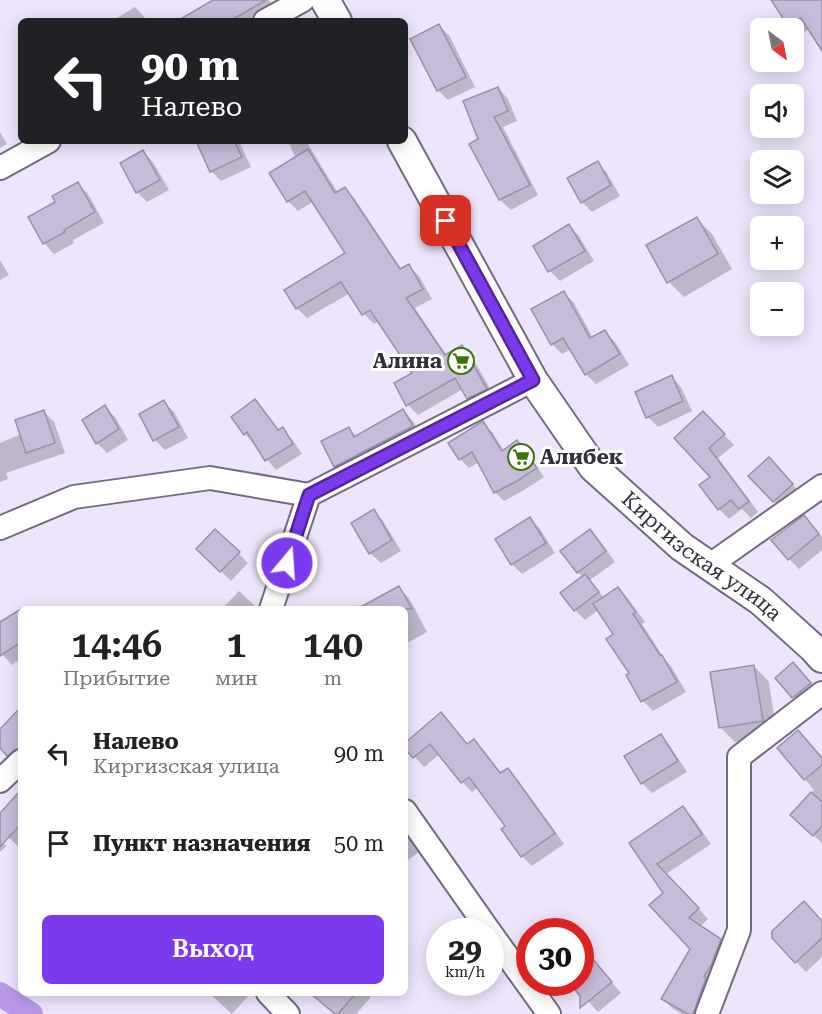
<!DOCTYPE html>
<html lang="ru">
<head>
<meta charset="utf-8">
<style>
	:root { --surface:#fff; --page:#f6f6f6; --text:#222; --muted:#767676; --accent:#7c3aed }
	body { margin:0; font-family:"Roboto Serif",serif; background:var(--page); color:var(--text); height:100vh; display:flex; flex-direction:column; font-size:22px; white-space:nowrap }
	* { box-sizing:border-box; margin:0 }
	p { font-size:20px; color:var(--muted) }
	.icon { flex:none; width:33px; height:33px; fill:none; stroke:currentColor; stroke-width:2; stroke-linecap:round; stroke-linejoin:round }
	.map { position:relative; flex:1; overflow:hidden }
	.side { position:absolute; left:18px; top:606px; width:390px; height:390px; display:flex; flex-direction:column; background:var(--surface); border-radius:9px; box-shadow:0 3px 15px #0003 }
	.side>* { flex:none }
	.hud { position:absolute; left:18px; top:18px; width:390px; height:126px; border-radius:9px; box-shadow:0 3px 15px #0003; background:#202124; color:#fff; overflow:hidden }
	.needle { width:39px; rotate:148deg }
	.controls { position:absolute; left:750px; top:18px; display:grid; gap:12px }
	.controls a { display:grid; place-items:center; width:54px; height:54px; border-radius:9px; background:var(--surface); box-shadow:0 3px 15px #0003; font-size:30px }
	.speed { position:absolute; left:426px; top:918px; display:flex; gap:12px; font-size:30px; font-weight:700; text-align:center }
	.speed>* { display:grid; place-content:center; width:78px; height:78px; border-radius:50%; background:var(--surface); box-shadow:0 3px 15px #0003; line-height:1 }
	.speed small { font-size:15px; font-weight:400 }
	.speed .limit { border:9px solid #d22; background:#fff; color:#111 }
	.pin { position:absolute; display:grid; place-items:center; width:51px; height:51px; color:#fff; margin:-26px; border-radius:12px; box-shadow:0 3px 9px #0006 }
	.me { position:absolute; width:66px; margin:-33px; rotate:18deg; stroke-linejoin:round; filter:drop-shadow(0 0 4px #0008) }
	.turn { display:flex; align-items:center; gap:21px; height:126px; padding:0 24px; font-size:27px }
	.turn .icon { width:78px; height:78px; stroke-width:2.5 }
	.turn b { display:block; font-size:42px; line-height:51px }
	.eta { display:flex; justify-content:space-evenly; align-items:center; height:102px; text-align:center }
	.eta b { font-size:36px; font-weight:600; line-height:42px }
	.action { display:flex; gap:12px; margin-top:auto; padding:12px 24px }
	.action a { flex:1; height:69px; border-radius:9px; background:var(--accent); color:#fff; font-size:24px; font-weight:600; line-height:69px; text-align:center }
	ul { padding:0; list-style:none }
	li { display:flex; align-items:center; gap:18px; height:90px; padding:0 24px }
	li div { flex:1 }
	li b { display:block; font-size:22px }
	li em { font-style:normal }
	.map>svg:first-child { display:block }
	.shadow { fill:#0003 }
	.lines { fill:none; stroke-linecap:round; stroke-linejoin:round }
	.canal { stroke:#b998ea; stroke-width:24 }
	.building { fill:#c6bbd8; stroke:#9a90ab; stroke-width:1.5 }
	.minor-casing { stroke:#746a84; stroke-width:26 }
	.major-casing { stroke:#746a84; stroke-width:32 }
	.minor { stroke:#fff; stroke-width:22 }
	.major { stroke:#fff; stroke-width:28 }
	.route-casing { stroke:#51269a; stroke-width:15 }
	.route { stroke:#7c3aed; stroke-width:10 }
	.labels { text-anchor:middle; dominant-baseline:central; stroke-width:6; stroke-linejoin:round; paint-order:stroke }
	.poi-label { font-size:21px; font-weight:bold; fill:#342f3b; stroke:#fff; text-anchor:end }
	.street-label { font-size:21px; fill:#342f3b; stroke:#fff }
</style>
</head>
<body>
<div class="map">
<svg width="822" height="1014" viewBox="0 0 822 1014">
	<rect width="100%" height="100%" fill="#ede5fc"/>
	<!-- shadow -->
	<g class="shadow">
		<polygon points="216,0 269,0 275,11 257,21 180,21"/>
		<polygon points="776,0 822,0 822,48 810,29 799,35 789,25 774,1"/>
		<polygon points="135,7 148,21 112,21"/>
		<polygon points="438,25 449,35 475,87 448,100 438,90"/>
		<polygon points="498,88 508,99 517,121 503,127 538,195 511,210 500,200 471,145 480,140"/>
		<polygon points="0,132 7,144 0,148"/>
		<polygon points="198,141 239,141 251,167 221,181 211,171"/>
		<polygon points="288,141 306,141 338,193 345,189 355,199 402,270 409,266 419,276 432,299 415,308 447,356 461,347 472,357 496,399 478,408 468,398 463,389 418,415 408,405 396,384 414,373 379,321 374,324 364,314 350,293 307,318 297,308 347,254 314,201 298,211 288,201 296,159"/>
		<polygon points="143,152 153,162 169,190 147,202 137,192"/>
		<polygon points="597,163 607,173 620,196 592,212 582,202"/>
		<polygon points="78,184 88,194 104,223 73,240 74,243 54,254 44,243 30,218 58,203"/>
		<polygon points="697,219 712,234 732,269 684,297 669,282"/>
		<polygon points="569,226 579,236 594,261 560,281 550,271 535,246"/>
		<polygon points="0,260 9,275 0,280"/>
		<polygon points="564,293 574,303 593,338 605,332 615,342 629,365 596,384 586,374 572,349 562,354 552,344"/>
		<polygon points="671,377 681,387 692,411 658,427 648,417"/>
		<polygon points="255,401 265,411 279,431 282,429 292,439 302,454 276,470 245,434"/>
		<polygon points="164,402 174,412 188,438 165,450 155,440"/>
		<polygon points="105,407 115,417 128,440 107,453 97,443"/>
		<polygon points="403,411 413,421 422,437 345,476 335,466 349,428 357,437"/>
		<polygon points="44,412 54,422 65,453 6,473 8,479 0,482 0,443 21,434"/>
		<polygon points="483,423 492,432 504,451 517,442 526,451 544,477 526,489 504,501 495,492 479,462 469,468 460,459"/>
		<polygon points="713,423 734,445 718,458 758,512 751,518 742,509 729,519 719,509 712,477 676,438"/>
		<polygon points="779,469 802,495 784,511 774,501"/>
		<polygon points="373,511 383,521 401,551 381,563 370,553"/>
		<polygon points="804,517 822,537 822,550 799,569 789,559"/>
		<polygon points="530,519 540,529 555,553 522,574 512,564"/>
		<polygon points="590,531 600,541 615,562 590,580 604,598 618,589 628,599 645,622 642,624 666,661 671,666 686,692 653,711 643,701 615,635 598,610 585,620 575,610 562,594 583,577 578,572"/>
		<polygon points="198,549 238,553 248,563 231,581"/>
		<polygon points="399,588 409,598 427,632 405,644 405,609 315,609 315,608 368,605"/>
		<polygon points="239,591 257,608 258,609 222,609"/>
		<polygon points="21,610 21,658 12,665 0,652 0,624"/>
		<polygon points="754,666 769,682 777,736 735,742 720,727"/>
		<polygon points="803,674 820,694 803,707 777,678"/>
		<polygon points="21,709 21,762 18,764 0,746 0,731"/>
		<polygon points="450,724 468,745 474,741 484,751 502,774 508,770 518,780 564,844 532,866 522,856 507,826 479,787 472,792 462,782 440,754 424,767 405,746 405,744"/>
		<polygon points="660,735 670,746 687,772 652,793 642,783"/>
		<polygon points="779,749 822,759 822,843 792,815 814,790"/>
		<polygon points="683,808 693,818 711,844 666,874 708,919 700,927 720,941 730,951 706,1014 682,1014 673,1009 663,999 692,948 665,893 631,843"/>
		<polygon points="21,809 21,845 19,847 0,829 0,815"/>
		<polygon points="405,832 419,852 405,862"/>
		<polygon points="0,840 6,846 0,852"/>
		<polygon points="804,903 822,922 822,957 806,972 770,934"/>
		<polygon points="467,924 474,932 454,932"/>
		<polygon points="490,954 495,961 490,963"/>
		<polygon points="590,957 621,993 598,1012 571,982 580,982"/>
		<polygon points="209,993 251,993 232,1014"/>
		<polygon points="312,993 367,993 371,997 356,1014 335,1014"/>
	</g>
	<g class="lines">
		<!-- canal -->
		<polyline class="canal" points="0,994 31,1014"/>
	</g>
	<!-- building -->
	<g class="building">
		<polygon points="213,0 266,0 230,21 177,21"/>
		<polygon points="771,0 822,0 822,51 801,18 788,26"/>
		<polygon points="439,24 466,77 437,91 410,39"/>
		<polygon points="498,87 508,111 494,117 530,185 499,200 469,144 478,139 463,101"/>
		<polygon points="196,141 234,141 242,157 210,172"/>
		<polygon points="308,149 335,193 345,187 400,269 409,264 423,289 406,298 445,355 462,345 487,389 467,399 455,378 406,406 394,383 412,373 370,310 362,315 341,282 296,309 284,290 345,253 305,191 287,202 269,173"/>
		<polygon points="143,150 160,180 136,193 120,163"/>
		<polygon points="598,161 611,185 581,203 567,178"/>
		<polygon points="78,182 95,212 64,230 65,232 43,244 28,217 55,202 52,196"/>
		<polygon points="697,217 718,254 667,283 646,245"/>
		<polygon points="569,224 585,251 548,272 533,246"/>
		<polygon points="564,291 590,338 605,330 620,354 585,375 563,338 551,345 531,309"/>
		<polygon points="672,375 683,401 646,418 635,392"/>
		<polygon points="255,399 278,430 283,427 293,444 265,461 247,432 244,435 231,417"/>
		<polygon points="164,400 179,427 153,441 139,414"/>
		<polygon points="105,405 119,429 96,444 82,420"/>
		<polygon points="403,409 413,426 334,467 321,441 349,427 354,437"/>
		<polygon points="44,410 55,443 26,453 15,420"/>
		<polygon points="703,411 725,434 709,448 749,501 739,509 731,500 718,510 699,485 710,477 674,438"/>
		<polygon points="483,421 502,451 517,440 537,468 517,481 494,493 472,452 459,460 448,443"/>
		<polygon points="769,457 793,484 773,502 748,476"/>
		<polygon points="374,509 392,540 369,554 351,523"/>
		<polygon points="804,515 819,534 788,560 771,540"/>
		<polygon points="530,517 546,543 511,565 495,539"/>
		<polygon points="215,529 240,552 220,572 196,549"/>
		<polygon points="590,529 606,551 577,573 560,551"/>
		<polygon points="585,574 599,592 574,611 560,593"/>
		<polygon points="399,586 412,609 357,609"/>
		<polygon points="618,587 636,612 633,614 660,655 662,655 677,682 641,702 626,675 629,673 606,639 613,634 593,604"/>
		<polygon points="21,609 21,642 0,656 0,622"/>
		<polygon points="793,662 811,683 792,698 775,678"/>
		<polygon points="754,665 763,721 719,728 710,672"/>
		<polygon points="21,707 21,746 7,756 0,748 0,729"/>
		<polygon points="441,712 467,744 474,739 500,773 508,768 555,833 521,857 501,829 505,826 469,777 461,783 430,744 413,758 405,749 405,743"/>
		<polygon points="798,730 822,758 822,765 804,780 777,748"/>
		<polygon points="661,734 678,761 641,784 624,756"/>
		<polygon points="21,790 21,824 0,847 0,813"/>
		<polygon points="811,792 822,802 822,826 813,836 790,815"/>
		<polygon points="683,806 702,834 657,864 699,908 689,918 721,939 711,966 704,976 706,978 693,1014 688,1014 661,999 690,949 649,905 663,893 629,843"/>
		<polygon points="804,901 822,921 822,938 795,963 772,938 772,931"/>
		<polygon points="580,944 612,982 580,1008 580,996 569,982 580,982"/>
		<polygon points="310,993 356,993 338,1014 335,1014"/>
	</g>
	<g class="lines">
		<defs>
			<g id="minor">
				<polyline points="265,21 303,0"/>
				<polyline points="0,168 49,141"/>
				<polyline points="0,528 74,497 210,478 309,495"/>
				<polyline points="710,565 822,486"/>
				<polyline points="271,609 309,495 533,380"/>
				<polyline points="0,781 21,761"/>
				<polyline points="405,811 490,932"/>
				<polyline points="490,932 549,1014"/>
				<polyline points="268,993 288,1014"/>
				<polyline points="707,1014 739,930 739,757 822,693"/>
			</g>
			<g id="major">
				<polyline points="325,0 337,21"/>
				<path id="s1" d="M402,141L533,380L593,467L682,547L761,601L813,648L822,658"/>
			</g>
		</defs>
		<!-- minor casing -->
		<use href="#minor" class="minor-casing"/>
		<!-- major casing -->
		<use href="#major" class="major-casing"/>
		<!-- minor -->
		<use href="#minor" class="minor"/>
		<!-- major -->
		<use href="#major" class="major"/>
	</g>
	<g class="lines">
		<defs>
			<polyline id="route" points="287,563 309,495 533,380 446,221"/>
		</defs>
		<!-- route casing -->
		<use href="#route" class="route-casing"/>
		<!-- route -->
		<use href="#route" class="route"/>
	</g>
	<!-- icons -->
	<defs>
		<symbol id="supermarket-ring" viewBox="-11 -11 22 22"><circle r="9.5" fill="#fff" stroke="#3a750c" stroke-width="1.5"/><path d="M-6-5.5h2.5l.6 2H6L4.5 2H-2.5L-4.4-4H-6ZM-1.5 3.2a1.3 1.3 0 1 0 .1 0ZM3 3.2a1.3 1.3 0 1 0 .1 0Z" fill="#3a750c"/></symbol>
	</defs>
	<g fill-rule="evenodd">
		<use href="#supermarket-ring" x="446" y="346" width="30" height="30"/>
		<use href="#supermarket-ring" x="506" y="442" width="30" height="30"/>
	</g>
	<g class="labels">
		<!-- poi labels -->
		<g class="poi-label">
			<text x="442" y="361">Алина</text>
			<text x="540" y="457" text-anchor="start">Алибек</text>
		</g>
		<!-- street labels -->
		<g class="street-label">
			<text stroke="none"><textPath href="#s1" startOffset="519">Киргизская улица</textPath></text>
		</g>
	</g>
</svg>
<div class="controls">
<a><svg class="needle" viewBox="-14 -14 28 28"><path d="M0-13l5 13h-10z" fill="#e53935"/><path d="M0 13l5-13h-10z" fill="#767676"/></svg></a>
<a><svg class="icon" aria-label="sound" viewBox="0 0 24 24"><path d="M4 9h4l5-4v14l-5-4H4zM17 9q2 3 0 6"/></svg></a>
<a><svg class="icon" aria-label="layers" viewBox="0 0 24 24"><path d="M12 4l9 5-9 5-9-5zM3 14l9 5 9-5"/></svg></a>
<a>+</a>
<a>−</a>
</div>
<div class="speed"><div>29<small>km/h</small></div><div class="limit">30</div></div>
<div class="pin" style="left:446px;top:221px;background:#d93025"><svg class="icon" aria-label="arrive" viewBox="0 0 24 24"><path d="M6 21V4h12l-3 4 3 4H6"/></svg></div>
<svg class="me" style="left:287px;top:563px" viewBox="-20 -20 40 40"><circle r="17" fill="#7c3aed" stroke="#fff" stroke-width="3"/><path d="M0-11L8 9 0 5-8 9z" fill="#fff"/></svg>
<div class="hud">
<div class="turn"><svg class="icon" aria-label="left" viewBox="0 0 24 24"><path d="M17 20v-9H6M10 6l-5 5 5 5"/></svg><div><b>90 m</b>Налево</div></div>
</div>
<section class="side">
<div class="eta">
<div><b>14:46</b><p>Прибытие</p></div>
<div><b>1</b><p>мин</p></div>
<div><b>140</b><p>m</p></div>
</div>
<ul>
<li><svg class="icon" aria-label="left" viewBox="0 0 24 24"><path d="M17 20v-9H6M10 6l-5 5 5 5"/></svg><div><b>Налево</b><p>Киргизская улица</p></div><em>90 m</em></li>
<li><svg class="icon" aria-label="arrive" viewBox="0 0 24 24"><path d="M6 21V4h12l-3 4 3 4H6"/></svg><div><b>Пункт назначения</b></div><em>50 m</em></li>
</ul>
<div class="action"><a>Выход</a></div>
</section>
</div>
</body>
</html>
